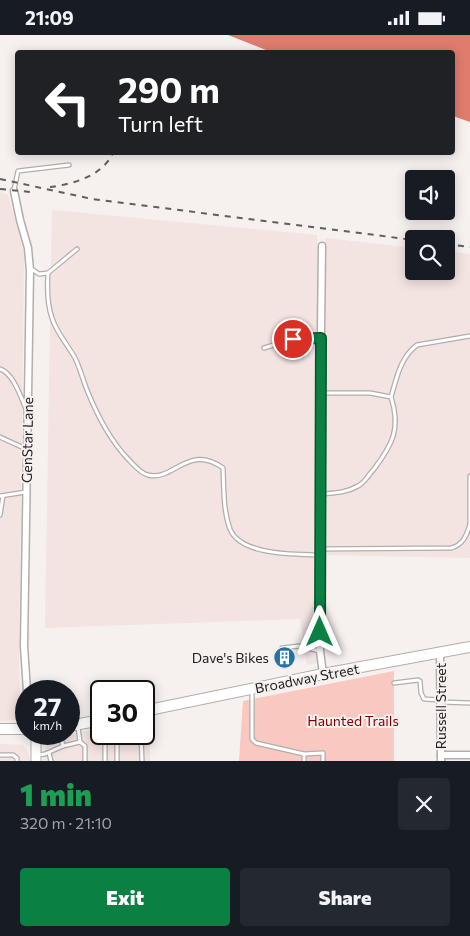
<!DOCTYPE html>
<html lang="en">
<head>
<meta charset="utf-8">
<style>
	:root { --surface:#171b24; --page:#242831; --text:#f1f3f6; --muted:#9ea1a6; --accent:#0b8043 }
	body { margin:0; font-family:Commissioner,sans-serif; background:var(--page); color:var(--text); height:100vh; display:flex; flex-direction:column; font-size:19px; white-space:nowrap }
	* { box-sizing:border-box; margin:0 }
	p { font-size:16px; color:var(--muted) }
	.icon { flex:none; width:28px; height:28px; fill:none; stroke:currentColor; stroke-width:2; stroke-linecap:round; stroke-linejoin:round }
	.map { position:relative; height:726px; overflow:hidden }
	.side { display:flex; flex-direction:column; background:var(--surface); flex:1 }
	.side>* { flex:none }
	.hud { position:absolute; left:15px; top:15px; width:440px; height:105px; border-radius:5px; box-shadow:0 2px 12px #0003; background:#202124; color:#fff; overflow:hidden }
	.tools { position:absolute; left:405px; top:135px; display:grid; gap:10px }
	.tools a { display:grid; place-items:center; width:50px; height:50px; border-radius:5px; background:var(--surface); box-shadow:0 2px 12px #0003; font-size:25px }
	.speed { position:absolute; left:15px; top:645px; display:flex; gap:10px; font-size:25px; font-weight:700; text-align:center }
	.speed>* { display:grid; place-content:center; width:65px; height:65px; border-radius:50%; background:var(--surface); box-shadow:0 2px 12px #0003; line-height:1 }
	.speed small { font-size:12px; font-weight:400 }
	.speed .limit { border:2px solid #111; border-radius:8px; background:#fff; color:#111 }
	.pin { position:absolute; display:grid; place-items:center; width:42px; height:42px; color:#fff; margin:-21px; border:2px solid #fff; border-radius:50%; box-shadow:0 1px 5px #0007 }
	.me { position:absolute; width:55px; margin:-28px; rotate:0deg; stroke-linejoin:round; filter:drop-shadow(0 0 4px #0008) }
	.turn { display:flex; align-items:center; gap:18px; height:105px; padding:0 20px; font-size:22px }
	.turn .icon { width:65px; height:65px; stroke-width:2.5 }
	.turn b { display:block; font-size:35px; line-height:42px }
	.round { display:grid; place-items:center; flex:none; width:52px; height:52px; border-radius:5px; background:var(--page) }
	.overview { display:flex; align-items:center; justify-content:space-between; height:85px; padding:0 20px }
	h1 { font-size:30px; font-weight:800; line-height:38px; color:#1e9e55 }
	.button { display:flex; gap:10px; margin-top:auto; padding:10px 20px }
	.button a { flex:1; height:58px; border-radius:5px; background:var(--accent); color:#fff; font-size:20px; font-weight:800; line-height:58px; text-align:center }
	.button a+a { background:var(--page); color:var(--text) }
	.status { display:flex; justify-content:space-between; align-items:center; height:35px; padding:0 25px; background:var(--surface); direction:ltr }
	.status svg { height:14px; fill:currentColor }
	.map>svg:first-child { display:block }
	.built { fill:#f3e3e1 }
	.green { fill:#f9c8c0 }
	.water { fill:#df7c6d }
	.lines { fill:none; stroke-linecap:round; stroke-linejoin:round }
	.service-casing { stroke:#b3adac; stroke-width:5.5 }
	.minor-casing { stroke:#b3adac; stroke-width:9 }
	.secondary-casing { stroke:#b3adac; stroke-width:11 }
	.primary-casing { stroke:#b3adac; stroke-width:12 }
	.service { stroke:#fff; stroke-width:3 }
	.minor { stroke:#fff; stroke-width:6 }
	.secondary { stroke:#fff; stroke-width:9 }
	.primary { stroke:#fff; stroke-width:10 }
	.rail { stroke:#605d5c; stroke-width:2; stroke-dasharray:6 6; stroke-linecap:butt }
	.route-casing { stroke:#07532c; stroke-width:12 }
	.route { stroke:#0b8043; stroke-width:9 }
	.labels { text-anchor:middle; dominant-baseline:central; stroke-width:4; stroke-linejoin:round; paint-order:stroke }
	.street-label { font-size:14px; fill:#201e1e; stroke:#f6f0ef }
	.poi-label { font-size:14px; fill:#201e1e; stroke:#f6f0ef; text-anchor:end }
	.park-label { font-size:14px; fill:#800000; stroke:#f6f0ef }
</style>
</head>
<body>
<div class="status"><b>21:09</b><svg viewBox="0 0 49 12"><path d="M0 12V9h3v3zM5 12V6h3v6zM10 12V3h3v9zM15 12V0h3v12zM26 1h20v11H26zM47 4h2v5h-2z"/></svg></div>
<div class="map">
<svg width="470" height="726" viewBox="0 0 470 726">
	<rect width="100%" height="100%" fill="#f6f0ef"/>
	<!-- built -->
	<g class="built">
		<polygon points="0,157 8,160 24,218 19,634 20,675 15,685 0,686"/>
		<polygon points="52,175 317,200 321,627 307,630 300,584 45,593"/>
		<polygon points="325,203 414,213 414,236 446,236 446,216 470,219 470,523 327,520"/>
		<polygon points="149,680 150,726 43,726 45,712 52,705 101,692 101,699 144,699 144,681"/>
		<polygon points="0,709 23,710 27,715 31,726 0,726"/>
	</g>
	<!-- green -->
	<polygon class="green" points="394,636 394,726 239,726 243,666"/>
	<!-- water -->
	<polygon class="water" points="228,0 470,0 470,87 453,81 452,18 271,17"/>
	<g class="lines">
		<defs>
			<g id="service">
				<polyline points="14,155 18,136 69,130"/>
				<polyline points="30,233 39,239 48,238 77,214"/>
				<path d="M48,238C47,253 47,269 52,283C56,297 68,310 75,323C80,333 83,345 87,355C97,380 109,404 128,424C133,429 141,439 148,440C173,447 188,408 223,433C224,453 223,475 230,494C241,521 296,519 320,520"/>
				<polyline points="264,313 293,304 320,303"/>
				<path d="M0,334C13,338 21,362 26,374"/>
				<path d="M391,362C397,342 400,323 417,310L470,301"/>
				<polyline points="0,402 26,414"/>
				<polyline points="470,441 470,488"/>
				<path d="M320,459C334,458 346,458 358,451C365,448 369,439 374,434C393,409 401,393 391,362L370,358H321"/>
				<polyline points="0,461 26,457"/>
				<polyline points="0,480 3,461"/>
				<path d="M320,514L451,513C463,510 467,500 470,489"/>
				<polyline points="282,613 299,611 320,616"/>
				<polyline points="394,648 418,645 420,646 421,658 424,664 440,665"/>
				<polyline points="252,657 252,704 256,708 304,719 304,726"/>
				<polyline points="441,667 470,668"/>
				<polyline points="78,692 80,707 85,711 85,726"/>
				<polyline points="110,699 117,708 117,726"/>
				<polyline points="128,699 137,703 142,706"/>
				<polyline points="141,699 142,726"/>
				<polyline points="105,708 122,699"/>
				<polyline points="63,711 80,707"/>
				<polyline points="49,718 51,726"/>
				<polyline points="304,719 323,718 323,726"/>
				<polyline points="0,720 13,720 17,723 17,726"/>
				<polyline points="37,720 45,719 63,711 60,699"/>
				<polyline points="105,726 105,709 107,699"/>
			</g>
			<g id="minor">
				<polyline points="14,156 20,185 28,213 30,236 24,611 27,656"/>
				<polyline points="322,211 320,382 320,616 323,639"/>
				<polyline points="440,617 441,726"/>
				<polyline points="441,720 470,720"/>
			</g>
			<polyline id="secondary" points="36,726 36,699"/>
			<g id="primary">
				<polyline points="144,676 323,639 470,612"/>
				<polyline points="69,691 101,685"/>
				<polyline points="0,694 26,694"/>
			</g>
		</defs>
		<!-- service casing -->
		<use href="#service" class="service-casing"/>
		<!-- minor casing -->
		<use href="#minor" class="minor-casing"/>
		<!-- secondary casing -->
		<use href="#secondary" class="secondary-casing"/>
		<!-- primary casing -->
		<use href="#primary" class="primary-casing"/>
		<!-- service -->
		<use href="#service" class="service"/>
		<!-- minor -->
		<use href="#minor" class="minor"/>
		<!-- secondary -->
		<use href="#secondary" class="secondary"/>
		<!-- primary -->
		<use href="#primary" class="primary"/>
		<!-- rail -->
		<g class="rail">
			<polyline points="0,144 92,164 414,205"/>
			<path d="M50,152C74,149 102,141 113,118"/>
			<polyline points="0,154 31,157"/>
			<polyline points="446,209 470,212"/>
		</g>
	</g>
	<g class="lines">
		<defs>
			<polyline id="route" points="293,304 321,303 320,597"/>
		</defs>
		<!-- route casing -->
		<use href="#route" class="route-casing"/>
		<!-- route -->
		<use href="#route" class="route"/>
	</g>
	<!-- icons -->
	<defs>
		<symbol id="building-disc" viewBox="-11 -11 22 22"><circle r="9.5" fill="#2174a5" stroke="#f6f0ef"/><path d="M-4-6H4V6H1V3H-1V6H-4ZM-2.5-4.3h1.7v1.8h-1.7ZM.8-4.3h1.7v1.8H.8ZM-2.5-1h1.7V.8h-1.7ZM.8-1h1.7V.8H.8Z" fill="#fff"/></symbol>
	</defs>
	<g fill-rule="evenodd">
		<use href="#building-disc" x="272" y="610" width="25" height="25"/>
	</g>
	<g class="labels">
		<!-- street labels -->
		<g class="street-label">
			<text transform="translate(27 405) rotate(-89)">GenStar Lane</text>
			<text transform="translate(307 643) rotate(-11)">Broadway Street</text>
			<text transform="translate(440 671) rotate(-90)">Russell Street</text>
		</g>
		<!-- poi labels -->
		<g class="poi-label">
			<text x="269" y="622">Dave's Bikes</text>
		</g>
		<!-- park labels -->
		<g class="park-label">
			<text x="353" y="685">Haunted Trails</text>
		</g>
	</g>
</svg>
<div class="tools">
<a><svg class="icon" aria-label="sound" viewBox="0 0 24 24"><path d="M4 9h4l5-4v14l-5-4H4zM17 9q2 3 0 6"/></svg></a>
<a><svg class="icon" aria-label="search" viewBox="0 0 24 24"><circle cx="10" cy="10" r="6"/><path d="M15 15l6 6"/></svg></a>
</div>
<div class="speed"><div>27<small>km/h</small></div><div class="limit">30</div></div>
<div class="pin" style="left:293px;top:304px;background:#d93025"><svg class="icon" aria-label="arrive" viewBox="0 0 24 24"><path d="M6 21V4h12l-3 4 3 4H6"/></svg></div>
<svg class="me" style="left:320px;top:597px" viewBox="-20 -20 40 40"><path d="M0-17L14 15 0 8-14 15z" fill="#0b8043" stroke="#fff" stroke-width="4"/></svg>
<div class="hud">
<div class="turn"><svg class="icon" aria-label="left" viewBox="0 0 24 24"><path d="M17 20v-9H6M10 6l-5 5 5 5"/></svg><div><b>290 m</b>Turn left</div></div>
</div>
</div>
<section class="side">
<div class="overview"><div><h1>1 min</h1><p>320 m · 21:10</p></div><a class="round"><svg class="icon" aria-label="close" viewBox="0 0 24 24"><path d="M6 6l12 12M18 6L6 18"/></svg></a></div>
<div class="button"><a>Exit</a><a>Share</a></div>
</section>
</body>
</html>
